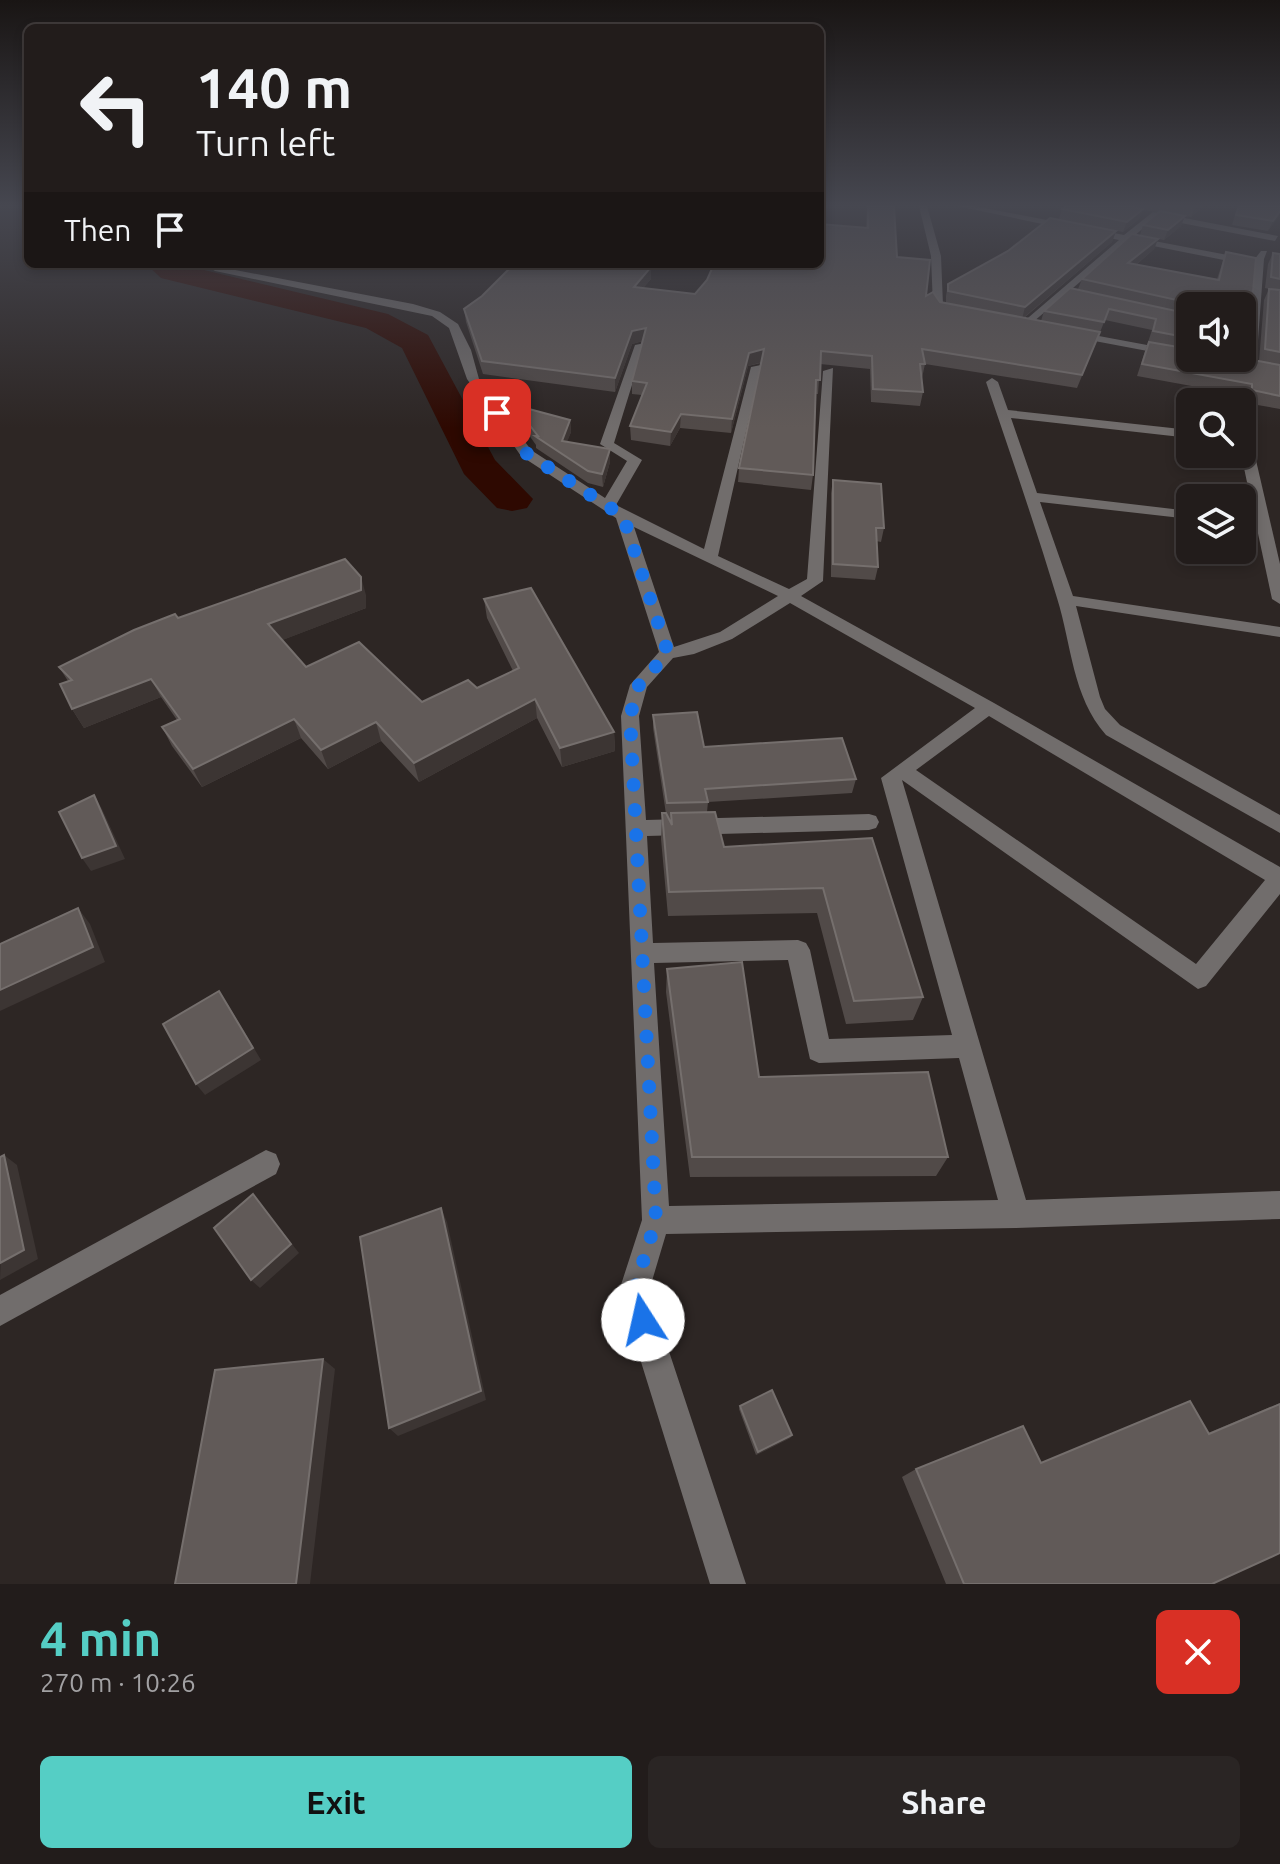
<!DOCTYPE html>
<html lang="en">
<head>
<meta charset="utf-8">
<style>
	:root { --surface:#221c1b; --page:#2a2524; --text:#f1f3f6; --muted:#a2a1a3; --line:#3f3a3a; --accent:#55cec5 }
	body { margin:0; font-family:Ubuntu,sans-serif; background:var(--page); color:var(--text); height:100vh; display:flex; flex-direction:column; font-size:30px; white-space:nowrap }
	* { box-sizing:border-box; margin:0 }
	p { font-size:26px; color:var(--muted) }
	.icon { flex:none; width:44px; height:44px; fill:none; stroke:currentColor; stroke-width:2; stroke-linecap:round; stroke-linejoin:round }
	.map { position:relative; height:1584px; overflow:hidden }
	.sheet { display:flex; flex-direction:column; background:var(--surface); flex:1 }
	.sheet>* { flex:none }
	.top-card { position:absolute; left:24px; top:24px; width:800px; height:244px; border-radius:12px; box-shadow:0 4px 12px #0003,0 0 0 2px var(--line); background:#221c1b; color:var(--text); overflow:hidden }
	.tools { position:absolute; left:1176px; top:292px; display:grid; gap:16px }
	.tools a { display:grid; place-items:center; width:80px; height:80px; border-radius:12px; background:var(--surface); box-shadow:0 4px 12px #0003,0 0 0 2px var(--line); font-size:40px }
	.pin { position:absolute; display:grid; place-items:center; width:68px; height:68px; color:#fff; margin:-34px; border-radius:16px; box-shadow:0 4px 12px #0006 }
	.me { position:absolute; width:88px; margin:-44px; rotate:350deg; stroke-linejoin:round; filter:drop-shadow(0 0 6px #0008) }
	.turn { display:flex; align-items:center; gap:28px; height:168px; padding:0 40px; font-size:36px }
	.turn .icon { width:104px; height:104px; stroke-width:2.5 }
	.turn b { display:block; font-size:56px; line-height:68px }
	.then { display:flex; align-items:center; height:76px; padding:0 40px; background:#0003; gap:16px; font-size:30px }
	.round { display:grid; place-items:center; flex:none; width:84px; height:84px; border-radius:12px; background:var(--page) }
	.summary { display:flex; align-items:center; justify-content:space-between; height:136px; padding:0 40px }
	h1 { font-size:48px; font-weight:700; line-height:60px; color:var(--accent) }
	.cta { display:flex; gap:16px; margin-top:auto; padding:16px 40px }
	.cta a { flex:1; height:92px; border-radius:12px; background:var(--accent); color:#111; font-size:32px; font-weight:700; line-height:92px; text-align:center }
	.cta a+a { background:var(--page); color:var(--text) }
	.map>svg:first-child { display:block }
	.lines { fill:none; stroke-linecap:round; stroke-linejoin:round }
	.river { fill:#2e0901; fill-rule:evenodd }
	.minor { fill:#716d6c; fill-rule:evenodd }
	.wall { fill:#514a48; fill-rule:evenodd }
	.shaded-wall { fill:#3c3533 }
	.building { fill:#615a58; stroke:#756f6d; stroke-width:2 }
	.route { stroke:#1a73e8; stroke-width:14; stroke-dasharray:0 25.2 }
</style>
</head>
<body>
<div class="map">
<svg width="1280" height="1584" viewBox="0 0 1280 1584">
	<rect width="100%" height="100%" fill="#2d2624"/>
	<g class="lines">
		<!-- river -->
		<polygon class="river" points="146,264 179,264 388,314 428,335 495,460 533,499 527,508 512,511 497,508 464,474 402,348 366,328 161,278"/>
		<!-- minor -->
		<g class="minor">
			<polygon points="919,206 927,206 941,256 943,305 958,310 958,314 938,312 933,306 931,256"/>
			<polygon points="957,206 974,206 1124,235 1153,212 1278,236 1275,241 1155,218 1133,237 1254,260 1261,251 1267,251 1264,259 1256,367 1250,371 1244,367 1254,266 1128,241 1026,328 1022,327 1022,323 1119,240"/>
			<path d="M204,264L413,304L440,312L458,324L471,350L479,379L531,450L605,498L627,461L600,444L635,345L645,343L614,443L642,460L616,505L704,549L751,367L761,365L718,556L789,589L807,579L823,371L833,368L823,581L801,596L994,703L1280,867V894L1206,986L1198,989L902,780L1026,1200L1280,1191V1219L1016,1228L666,1234L649,1291L746,1584H710L619,1291L642,1220L621,716L630,685L659,652L616,518L521,456L467,379L449,328L432,316L215,271ZM634,527L778,596L720,632L674,647ZM790,603L975,708L881,778L952,1035L829,1039L810,950L806,943L798,940L653,943L647,836L869,830L876,828L879,822L876,816L869,814L646,820L639,716L647,687L673,658L694,654L732,639ZM989,716L1265,880L1196,964L916,770ZM788,960L810,1059L819,1063L959,1058L998,1200L669,1206L654,963Z"/>
			<polygon points="1072,331 1190,353 1190,358 1194,358 1190,359 1068,336 1066,334"/>
			<path d="M992,378L998,382L1008,410L1190,430V438L1011,418L1037,493L1190,511V519L1040,502L1073,596L1280,627V637L1076,606L1100,697L1105,709L1120,725L1280,815V833L1106,735C1072,696 1072,646 1057,598C1035,525 1010,453 986,382Z"/>
			<polygon points="1242,426 1249,430 1280,564 1280,604 1272,599 1241,454"/>
			<polygon points="266,1150 276,1154 280,1164 276,1174 0,1326 0,1295"/>
		</g>
	</g>
	<!-- wall -->
	<g class="wall">
		<path d="M867,206L894,207L897,257L930,260L926,296L933,292L940,302L977,309L946,303V296L948,284L1008,251L1050,218L1116,231L1112,242L1024,318L1041,321L1044,311L1070,288L1114,298L1078,289L1082,279L1132,234L1158,239L1154,249L1136,265L1217,279L1226,252L1256,258L1248,347L1243,358L1259,361L1264,300L1269,289L1265,288L1268,264L1273,253L1280,254V409L1246,403V396L1137,376L1152,330L1105,320L1077,388L925,364L922,378H921L923,392L920,406L871,402L870,369L820,364L818,394H816L813,475L811,490L738,482L739,468L761,363L748,366L731,433L680,428L670,446L631,440L630,426L642,395L632,394V381L643,341L632,344L615,392L483,374L466,322L464,309L482,296L514,264H628L651,267V279L643,288L695,294L707,280L714,264H820V224L866,228ZM1190,306H1242V358H1190Z"/>
		<polygon points="1066,206 1204,206 1191,217 1184,216 1181,226 1164,240 1140,235 1143,225 1158,212 1142,210 1139,219 1123,232 1059,219 1062,209"/>
		<polygon points="1238,206 1274,206 1280,207 1280,213 1268,231 1232,225"/>
		<polygon points="514,405 570,420 571,432 567,441 610,462 603,487 588,483 536,448 536,445 516,417"/>
		<polygon points="833,480 884,528 881,542 876,541 878,567 875,580 831,577 831,493"/>
		<polygon points="366,595 366,608 282,640 306,667 422,702 477,688 513,671 487,618 484,599 614,732 615,751 562,767 537,718 419,782 381,741 328,769 301,738 202,787 172,746 162,727 177,720 161,697 84,728 72,709 68,681 59,667 178,618"/>
		<polygon points="653,715 704,747 856,779 852,793 708,802 707,812 724,847 872,838 923,997 913,1020 846,1024 817,913 668,916 661,839 662,813 666,814 653,728"/>
		<polygon points="667,969 759,1077 948,1157 936,1176 690,1177 666,992"/>
		<polygon points="1280,1403 1280,1553 1212,1584 946,1584 902,1477 916,1469 1041,1463 1208,1433"/>
		<polygon points="740,1406 792,1435 790,1438 756,1455 739,1409"/>
	</g>
	<!-- shaded-wall -->
	<g class="shaded-wall">
		<polygon points="1196,206 1204,206 1191,217 1195,207"/>
		<polygon points="1143,209 1139,219 1123,232 1127,222"/>
		<polygon points="1280,211 1278,218 1268,231 1273,221"/>
		<polygon points="1185,216 1181,226 1164,240 1168,230"/>
		<polygon points="1116,231 1112,242 1022,319 1025,307"/>
		<polygon points="1158,239 1154,249 1125,274 1128,263"/>
		<polygon points="651,267 651,279 634,299 634,287"/>
		<polygon points="646,328 646,340 632,344 615,392 615,378 632,331"/>
		<polygon points="764,349 762,362 748,366 731,433 732,419 749,353"/>
		<polygon points="681,414 680,428 670,446 671,432"/>
		<polygon points="570,420 571,432 563,453 562,441"/>
		<polygon points="610,449 610,462 603,487 602,474"/>
		<polygon points="361,577 366,595 366,608 275,643 268,624"/>
		<polygon points="151,679 161,697 84,728 72,709"/>
		<polygon points="535,699 537,718 419,782 414,763"/>
		<polygon points="294,719 301,738 202,787 193,769"/>
		<polygon points="376,722 381,741 328,769 321,750"/>
		<polygon points="614,732 615,751 562,767 560,748"/>
		<polygon points="94,795 102,809 125,859 91,871 82,858"/>
		<polygon points="78,908 90,924 105,962 0,1011 0,990"/>
		<polygon points="227,1003 261,1060 205,1095 196,1084"/>
		<polygon points="4,1155 17,1165 38,1259 0,1280"/>
		<polygon points="253,1194 299,1253 260,1288 251,1280"/>
		<polygon points="441,1208 447,1222 486,1400 398,1436 389,1428"/>
		<polygon points="323,1359 335,1369 310,1584 296,1584"/>
		<polygon points="792,1435 790,1438 756,1455 758,1452"/>
	</g>
	<!-- building -->
	<g class="building">
		<polygon points="868,206 894,207 897,257 930,260 926,296 933,292 940,302 1100,332 1082,375 922,349 925,364 920,364 923,392 873,389 872,356 821,351 820,380 816,380 813,475 739,468 764,349 749,353 732,419 681,414 671,432 630,426 647,383 632,381 646,328 632,331 615,378 482,361 464,309 482,296 514,264 628,264 651,267 634,287 695,294 707,280 714,264 820,264 820,224 868,228"/>
		<polygon points="1066,206 1129,206 1143,209 1127,222 1062,209"/>
		<polygon points="1239,206 1274,206 1280,207 1280,211 1273,221 1236,215"/>
		<polygon points="1160,211 1185,216 1168,230 1143,225"/>
		<polygon points="1050,218 1116,231 1025,307 948,291 948,284 1008,251"/>
		<polygon points="1132,234 1158,239 1128,263 1219,280 1226,252 1256,258 1248,347 1242,347 1242,306 1196,306 1195,304 1082,279"/>
		<polygon points="1273,253 1280,254 1280,279 1271,277"/>
		<polygon points="1070,288 1190,314 1190,338 1153,331 1156,319 1109,309 1104,322 1044,311"/>
		<polygon points="1269,289 1280,290 1280,352 1265,349"/>
		<polygon points="1149,342 1190,349 1190,358 1242,358 1280,365 1280,396 1252,390 1252,384 1142,364"/>
		<polygon points="514,405 570,420 562,441 610,449 602,474 588,471 535,436 538,436"/>
		<polygon points="833,480 881,484 884,528 876,528 878,567 833,564"/>
		<polygon points="345,559 361,577 361,590 268,624 306,667 359,642 422,702 468,680 477,688 519,668 484,599 531,588 614,732 560,748 535,699 414,763 376,722 321,750 294,719 193,769 162,727 180,719 151,679 72,709 60,684 72,680 59,667 134,630 175,614 178,618"/>
		<polygon points="697,712 704,747 842,738 856,779 705,789 708,802 667,803 653,715"/>
		<polygon points="94,795 116,846 82,858 59,812"/>
		<polygon points="715,812 724,847 872,838 923,997 854,1001 823,888 669,892 662,813 666,813 672,825 671,813"/>
		<polygon points="78,908 93,947 0,990 0,944"/>
		<polygon points="742,962 759,1077 928,1072 948,1157 692,1157 667,969"/>
		<polygon points="219,991 253,1048 196,1084 163,1024"/>
		<polygon points="4,1155 24,1250 0,1263 0,1157"/>
		<polygon points="253,1194 291,1244 251,1280 214,1228"/>
		<polygon points="441,1208 481,1391 389,1428 360,1237"/>
		<polygon points="323,1359 296,1584 175,1584 215,1370"/>
		<polygon points="772,1390 792,1435 758,1452 740,1406"/>
		<polygon points="1190,1401 1209,1434 1280,1404 1280,1553 1212,1584 964,1584 916,1469 1023,1426 1041,1463"/>
	</g>
	<!-- sky -->
	<linearGradient id="sky" x2="0" y2="1"><stop stop-color="#191514"/><stop offset="0.48" stop-color="#464750"/><stop offset="1" stop-color="#464750" stop-opacity="0"/></linearGradient>
	<rect width="1280" height="428" fill="url(#sky)"/>
	<g class="lines">
		<!-- route -->
		<polyline class="route" points="497,413 526,453 623,516 668,653 639,685 630,716 656,1220 634,1291 643,1320"/>
	</g>
</svg>
<div class="tools">
<a><svg class="icon" aria-label="sound" viewBox="0 0 24 24"><path d="M4 9h4l5-4v14l-5-4H4zM17 9q2 3 0 6"/></svg></a>
<a><svg class="icon" aria-label="search" viewBox="0 0 24 24"><circle cx="10" cy="10" r="6"/><path d="M15 15l6 6"/></svg></a>
<a><svg class="icon" aria-label="layers" viewBox="0 0 24 24"><path d="M12 4l9 5-9 5-9-5zM3 14l9 5 9-5"/></svg></a>
</div>
<div class="pin" style="left:497px;top:413px;background:#d93025"><svg class="icon" aria-label="arrive" viewBox="0 0 24 24"><path d="M6 21V4h12l-3 4 3 4H6"/></svg></div>
<svg class="me" style="left:643px;top:1320px" viewBox="-20 -20 40 40"><circle r="19" fill="#fff"/><path d="M0-13L10 11 0 6-10 11z" fill="#1a73e8"/></svg>
<div class="top-card">
<div class="turn"><svg class="icon" aria-label="left" viewBox="0 0 24 24"><path d="M17 20v-9H6M10 6l-5 5 5 5"/></svg><div><b>140 m</b>Turn left</div></div>
<div class="then">Then<svg class="icon" aria-label="arrive" viewBox="0 0 24 24"><path d="M6 21V4h12l-3 4 3 4H6"/></svg></div>
</div>
</div>
<section class="sheet">
<div class="summary"><div><h1>4 min</h1><p>270 m · 10:26</p></div><a class="round" style="background:#d93025;color:#fff"><svg class="icon" aria-label="close" viewBox="0 0 24 24"><path d="M6 6l12 12M18 6L6 18"/></svg></a></div>
<div class="cta"><a>Exit</a><a>Share</a></div>
</section>
</body>
</html>
